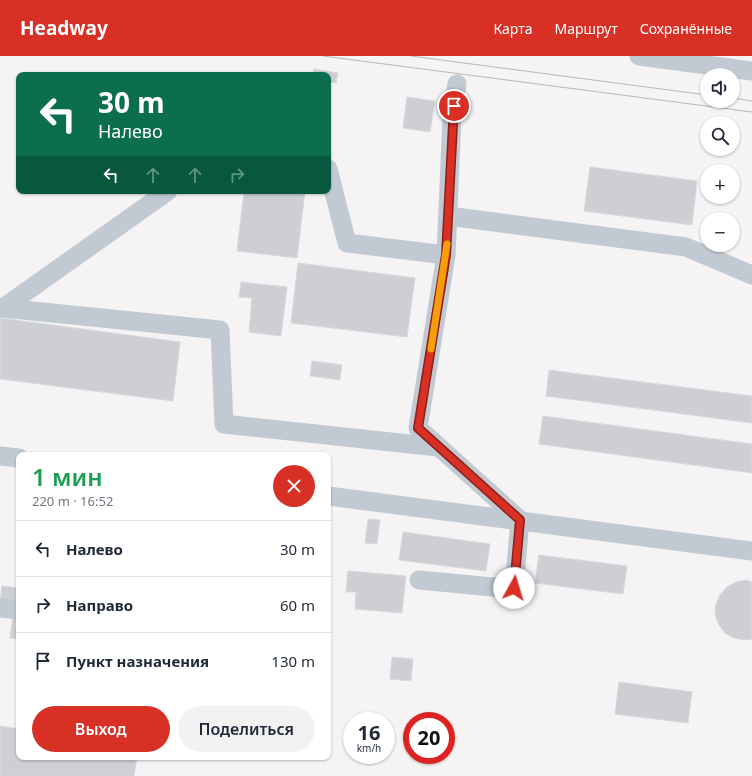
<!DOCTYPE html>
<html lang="ru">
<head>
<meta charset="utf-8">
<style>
	:root { --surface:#fff; --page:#f2f2f3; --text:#1f2937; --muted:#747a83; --line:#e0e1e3; --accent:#d93025 }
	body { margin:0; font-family:"Noto Sans",sans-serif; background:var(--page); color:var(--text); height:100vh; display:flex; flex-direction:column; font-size:15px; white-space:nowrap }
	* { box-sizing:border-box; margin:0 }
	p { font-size:13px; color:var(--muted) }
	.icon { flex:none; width:22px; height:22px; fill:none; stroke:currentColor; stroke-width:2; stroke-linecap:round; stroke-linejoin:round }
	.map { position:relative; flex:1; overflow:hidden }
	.details { position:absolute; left:16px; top:396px; width:315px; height:308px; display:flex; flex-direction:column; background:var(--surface); border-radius:8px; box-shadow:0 1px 3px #0004 }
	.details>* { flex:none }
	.hud { position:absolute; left:16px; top:16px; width:315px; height:122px; border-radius:8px; box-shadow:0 1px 3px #0004; background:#0b6e4f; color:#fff; overflow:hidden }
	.fabs { position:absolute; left:700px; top:12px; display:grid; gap:8px }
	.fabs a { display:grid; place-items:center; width:40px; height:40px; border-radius:50%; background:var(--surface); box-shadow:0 1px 3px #0004; font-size:20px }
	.speed { position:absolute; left:343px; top:656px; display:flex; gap:8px; font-size:20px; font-weight:700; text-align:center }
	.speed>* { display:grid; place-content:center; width:52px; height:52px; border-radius:50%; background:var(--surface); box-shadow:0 1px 3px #0004; line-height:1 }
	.speed small { font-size:10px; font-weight:400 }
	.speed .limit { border:6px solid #d22; background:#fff; color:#111 }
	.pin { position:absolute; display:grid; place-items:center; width:34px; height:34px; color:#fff; margin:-17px; border:2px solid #fff; border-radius:50%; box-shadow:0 1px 4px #0007 }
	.me { position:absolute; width:44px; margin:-22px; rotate:6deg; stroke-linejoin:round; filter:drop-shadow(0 0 3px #0008) }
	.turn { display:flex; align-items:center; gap:14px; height:84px; padding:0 16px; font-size:18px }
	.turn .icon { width:52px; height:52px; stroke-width:2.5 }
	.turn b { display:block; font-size:28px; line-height:34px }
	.lanes { display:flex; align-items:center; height:38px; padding:0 16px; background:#0003; justify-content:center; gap:20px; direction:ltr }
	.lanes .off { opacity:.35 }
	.round { display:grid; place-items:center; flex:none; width:42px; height:42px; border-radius:21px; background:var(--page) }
	.overview { display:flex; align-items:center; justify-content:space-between; height:68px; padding:0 16px }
	h1 { font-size:24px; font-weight:600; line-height:30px; color:#1e9e55 }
	.primary-button { display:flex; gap:8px; margin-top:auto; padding:8px 16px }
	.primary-button a { flex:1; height:46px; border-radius:24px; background:var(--accent); color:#fff; font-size:16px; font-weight:600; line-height:46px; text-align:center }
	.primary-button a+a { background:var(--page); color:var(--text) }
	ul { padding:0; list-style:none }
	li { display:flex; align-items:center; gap:12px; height:56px; padding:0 16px; border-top:1px solid var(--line) }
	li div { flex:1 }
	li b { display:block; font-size:15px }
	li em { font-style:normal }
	header { display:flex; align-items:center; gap:24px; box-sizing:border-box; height:56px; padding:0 20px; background:var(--accent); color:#fff }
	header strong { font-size:19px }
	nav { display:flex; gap:22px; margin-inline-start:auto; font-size:14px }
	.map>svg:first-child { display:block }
	.building { fill:#cdcfd5; stroke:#d7d9de }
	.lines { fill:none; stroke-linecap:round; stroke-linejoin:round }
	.minor { stroke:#c1cad2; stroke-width:19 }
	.tram { stroke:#b5b8bd; stroke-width:1 }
	.route-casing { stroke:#8d1f18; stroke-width:10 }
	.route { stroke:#d93025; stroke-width:7 }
	.slow { stroke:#f59e0b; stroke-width:7 }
</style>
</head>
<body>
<header>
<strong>Headway</strong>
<nav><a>Карта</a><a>Маршрут</a><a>Сохранённые</a></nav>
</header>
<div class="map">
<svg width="752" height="720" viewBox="0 0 752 720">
	<rect width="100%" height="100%" fill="#f5f3f3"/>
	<!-- building -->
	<g class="building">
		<polygon points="314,13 338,17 336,27 328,26 328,19 313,19"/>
		<polygon points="407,41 435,45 430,76 403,72"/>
		<polygon points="590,111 697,125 692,169 584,155"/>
		<polygon points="244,135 305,135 297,202 237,195"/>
		<polygon points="298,207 415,222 407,281 291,267"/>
		<polygon points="241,226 287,231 281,280 249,276 252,242 239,241"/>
		<polygon points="0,262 180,286 173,345 0,323"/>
		<polygon points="312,305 342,309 340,324 310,320"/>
		<polygon points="549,314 752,340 752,367 546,340"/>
		<polygon points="543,360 752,388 752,417 539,388"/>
		<polygon points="368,463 380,464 377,488 365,487"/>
		<polygon points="403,476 490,488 486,515 399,504"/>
		<polygon points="539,499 627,510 623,538 535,527"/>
		<polygon points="348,515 406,520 402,557 355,553 356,536 346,536"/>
		<polygon points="746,524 752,526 752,583 744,584 734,582 725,577 719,569 715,559 716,548 720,539 727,531 736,526"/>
		<polygon points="2,530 19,532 19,548 0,547"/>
		<polygon points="13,558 19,559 19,583 10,582"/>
		<polygon points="392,601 413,603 411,625 390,623"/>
		<polygon points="619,626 692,636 688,667 615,658"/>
		<polygon points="0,670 19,673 19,701 137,701 134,720 0,720"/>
	</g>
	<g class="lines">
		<!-- minor -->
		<g class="minor">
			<polyline points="639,0 752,15"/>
			<polyline points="328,113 347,187 446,199"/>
			<polyline points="448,160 686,191 752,219"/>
			<polyline points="0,252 3,252 168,135"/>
			<polyline points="3,252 220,274 224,368 438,391"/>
			<polyline points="0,400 19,402"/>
			<polyline points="328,440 752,495"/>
			<polyline points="419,524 514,533 520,464 418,372 446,199 452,61 457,28"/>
			<polyline points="0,552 19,554"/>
		</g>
		<!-- tram -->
		<g class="tram">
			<polyline points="323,0 752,56"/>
			<polyline points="411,0 707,39"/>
			<polyline points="733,42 752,45"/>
		</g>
	</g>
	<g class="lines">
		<defs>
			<polyline id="route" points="454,50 446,199 418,372 520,464 514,532"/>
		</defs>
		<!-- route casing -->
		<use href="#route" class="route-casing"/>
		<!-- route -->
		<use href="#route" class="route"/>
		<!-- slow -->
		<polyline class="slow" points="431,293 447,188"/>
	</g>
</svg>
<div class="fabs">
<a><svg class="icon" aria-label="sound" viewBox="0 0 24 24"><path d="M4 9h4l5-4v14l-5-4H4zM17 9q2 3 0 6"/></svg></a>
<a><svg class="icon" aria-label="search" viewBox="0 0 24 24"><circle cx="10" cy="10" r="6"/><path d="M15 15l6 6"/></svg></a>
<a>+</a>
<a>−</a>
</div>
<div class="speed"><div>16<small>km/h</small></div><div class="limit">20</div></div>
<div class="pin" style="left:454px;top:50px;background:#d93025"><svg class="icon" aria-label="arrive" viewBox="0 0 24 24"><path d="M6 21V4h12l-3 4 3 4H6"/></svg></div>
<svg class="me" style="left:514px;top:532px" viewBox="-20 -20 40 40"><circle r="19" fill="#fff"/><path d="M0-13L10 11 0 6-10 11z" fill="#d93025"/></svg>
<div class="hud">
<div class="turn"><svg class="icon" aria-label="left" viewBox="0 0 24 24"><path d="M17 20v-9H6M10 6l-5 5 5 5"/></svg><div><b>30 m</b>Налево</div></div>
<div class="lanes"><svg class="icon" aria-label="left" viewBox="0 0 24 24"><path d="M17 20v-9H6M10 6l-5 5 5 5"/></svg><svg class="icon off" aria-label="ahead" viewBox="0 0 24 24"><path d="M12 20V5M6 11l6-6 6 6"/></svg><svg class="icon off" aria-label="ahead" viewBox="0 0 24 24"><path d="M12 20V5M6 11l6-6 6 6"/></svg><svg class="icon off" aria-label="right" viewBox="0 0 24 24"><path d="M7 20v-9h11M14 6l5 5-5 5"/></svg></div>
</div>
<section class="details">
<div class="overview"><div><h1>1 мин</h1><p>220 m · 16:52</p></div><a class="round" style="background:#d93025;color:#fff"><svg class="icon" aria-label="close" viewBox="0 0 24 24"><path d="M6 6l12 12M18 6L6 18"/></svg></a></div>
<ul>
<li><svg class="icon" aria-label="left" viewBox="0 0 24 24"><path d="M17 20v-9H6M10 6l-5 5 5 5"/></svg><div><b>Налево</b></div><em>30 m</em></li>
<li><svg class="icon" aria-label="right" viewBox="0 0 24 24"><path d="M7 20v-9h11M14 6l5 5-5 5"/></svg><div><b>Направо</b></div><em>60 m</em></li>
<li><svg class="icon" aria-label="arrive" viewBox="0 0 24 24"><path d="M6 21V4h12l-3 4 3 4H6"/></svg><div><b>Пункт назначения</b></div><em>130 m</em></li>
</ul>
<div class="primary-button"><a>Выход</a><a>Поделиться</a></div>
</section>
</div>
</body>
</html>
